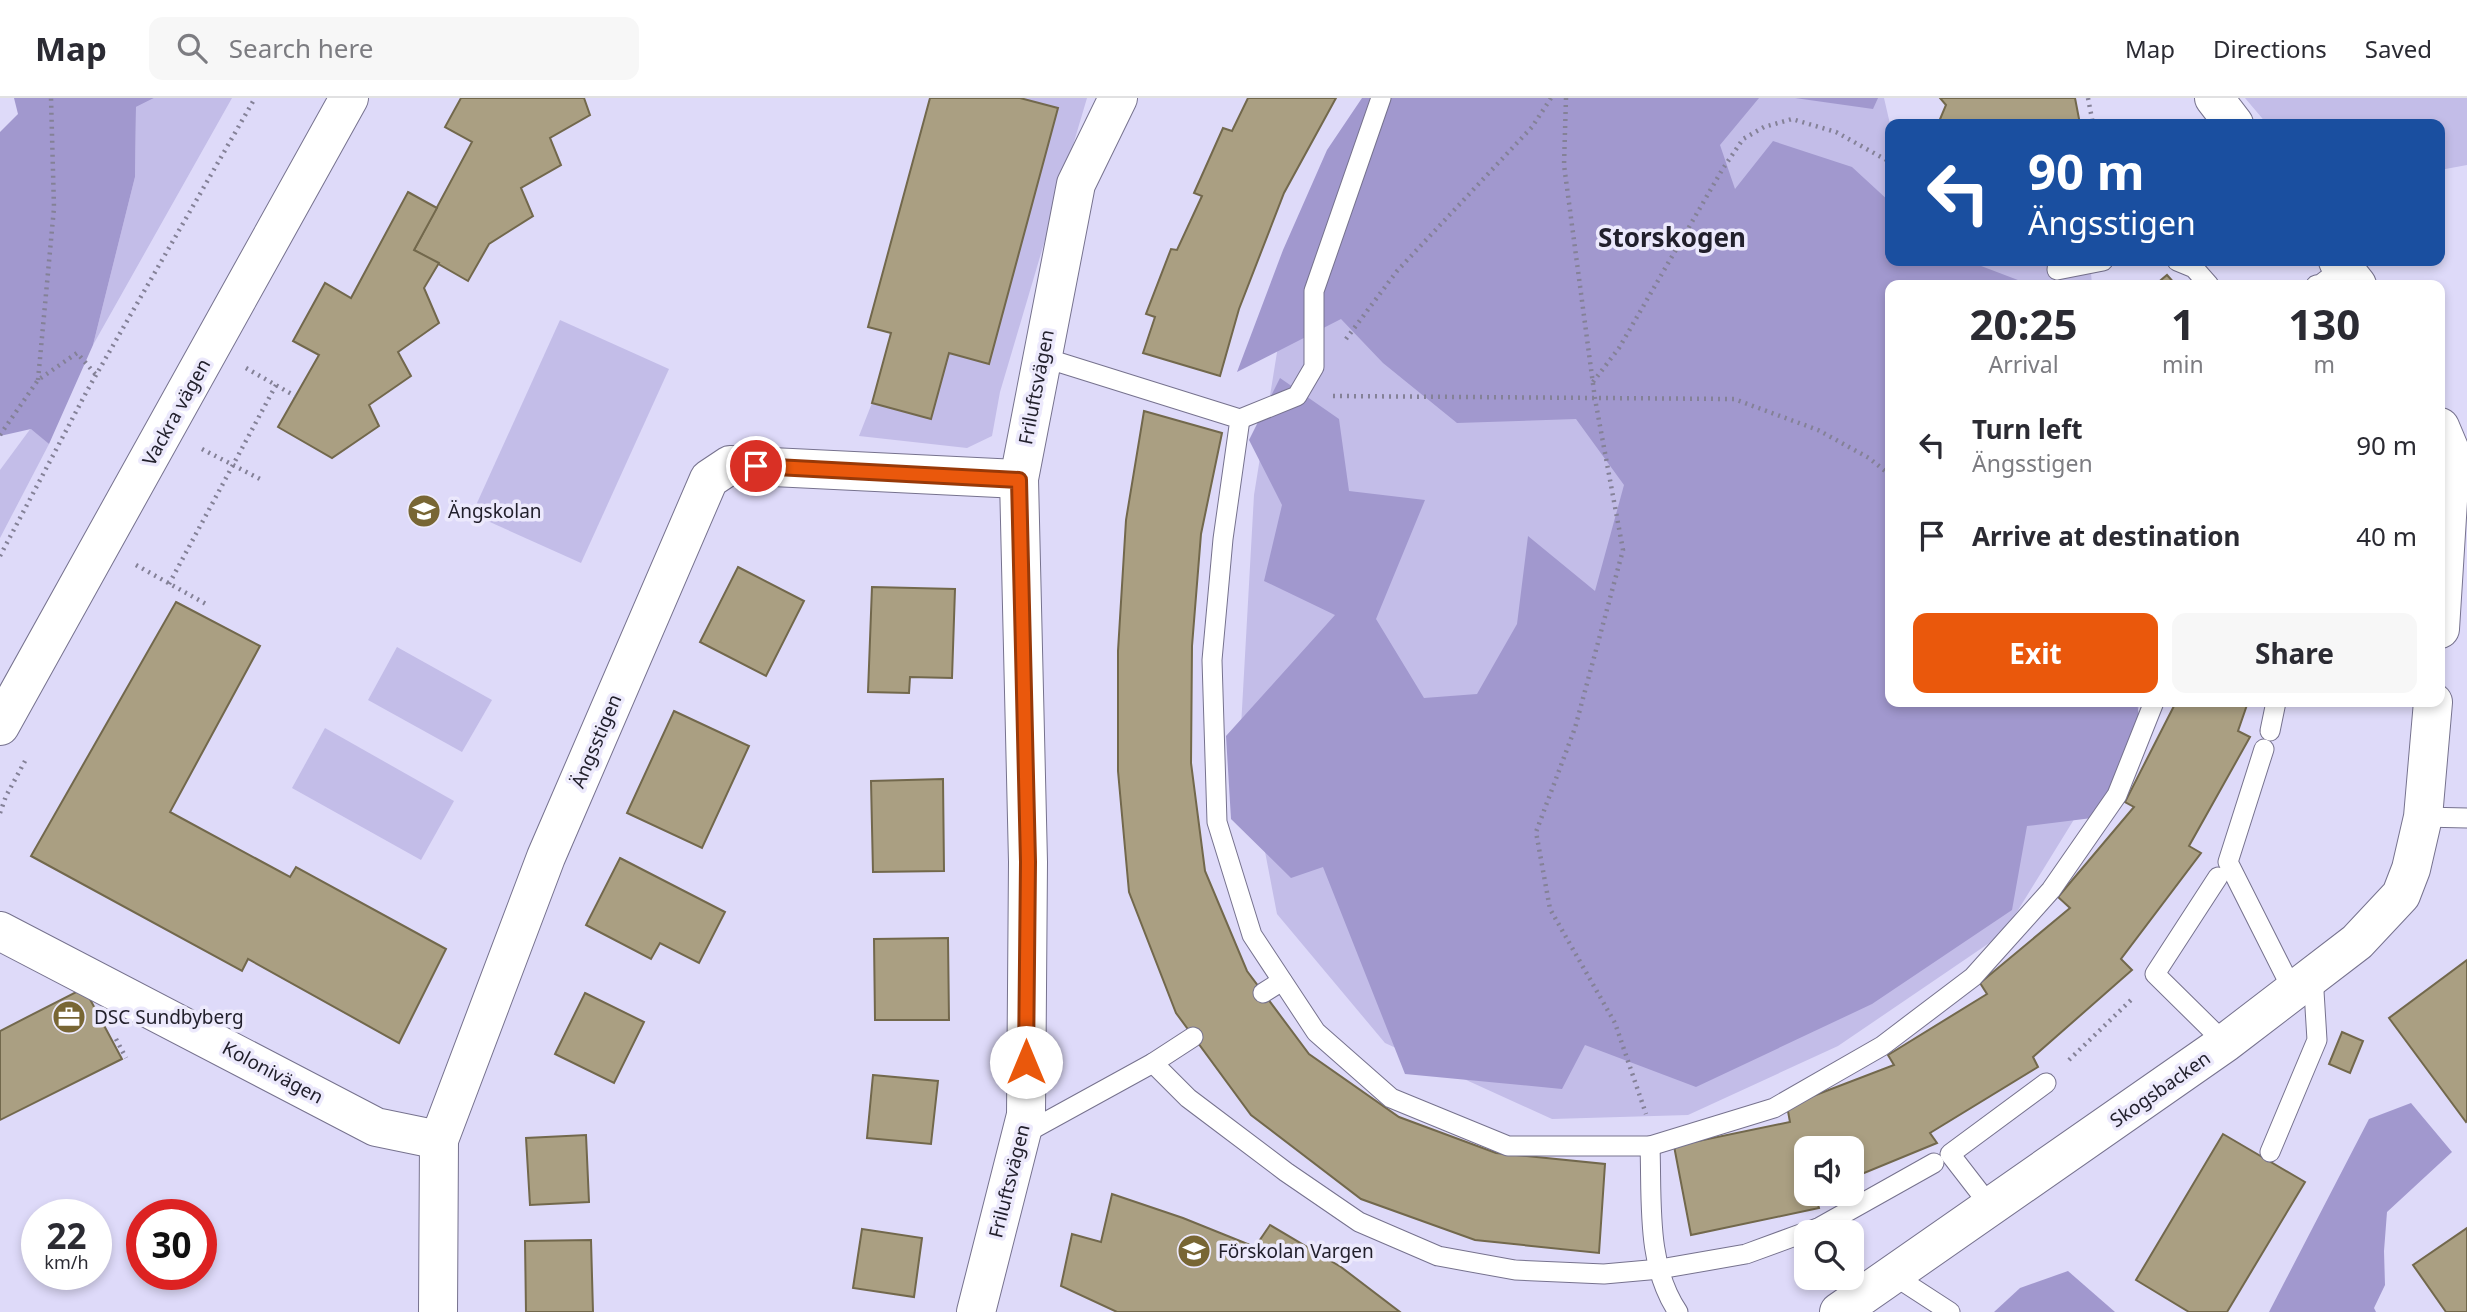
<!DOCTYPE html>
<html lang="en">
<head>
<meta charset="utf-8">
<style>
	:root { --surface:#fff; --page:#f7f7f7; --text:#2b2b33; --muted:#7c7c81; --line:#e1e1e2; --accent:#ea580c }
	body { margin:0; font-family:"Noto Sans",sans-serif; background:var(--page); color:var(--text); height:100vh; display:flex; flex-direction:column; font-size:26px; white-space:nowrap }
	* { box-sizing:border-box; margin:0 }
	p { font-size:23px; color:var(--muted) }
	.icon { flex:none; width:38px; height:38px; fill:none; stroke:currentColor; stroke-width:2; stroke-linecap:round; stroke-linejoin:round }
	.map { position:relative; flex:1; overflow:hidden }
	.panel { position:absolute; left:1885px; top:182px; width:560px; height:427px; display:flex; flex-direction:column; background:var(--surface); border-radius:14px; box-shadow:0 4px 10px #0003 }
	.panel>* { flex:none }
	.top-card { position:absolute; left:1885px; top:21px; width:560px; height:147px; border-radius:14px; box-shadow:0 4px 10px #0003; background:#1a4fa0; color:#fff; overflow:hidden }
	.buttons { position:absolute; left:1794px; top:1038px; display:grid; gap:14px }
	.buttons a { display:grid; place-items:center; width:70px; height:70px; border-radius:14px; background:var(--surface); box-shadow:0 4px 10px #0003; font-size:35px }
	.speed { position:absolute; left:21px; top:1101px; display:flex; gap:14px; font-size:35px; font-weight:700; text-align:center }
	.speed>* { display:grid; place-content:center; width:91px; height:91px; border-radius:50%; background:var(--surface); box-shadow:0 4px 10px #0003; line-height:1 }
	.speed small { font-size:18px; font-weight:400 }
	.speed .limit { border:10px solid #d22; background:#fff; color:#111 }
	.pin { position:absolute; display:grid; place-items:center; width:60px; height:60px; color:#fff; margin:-30px; border:4px solid #fff; border-radius:50%; box-shadow:0 2px 7px #0007 }
	.me { position:absolute; width:77px; margin:-38px; rotate:0deg; stroke-linejoin:round; filter:drop-shadow(0 0 5px #0008) }
	.turn { display:flex; align-items:center; gap:24px; height:147px; padding:0 28px; font-size:32px }
	.turn .icon { width:91px; height:91px; stroke-width:2.5 }
	.turn b { display:block; font-size:49px; line-height:60px }
	.eta { display:flex; justify-content:space-evenly; align-items:center; height:119px; text-align:center }
	.eta b { font-size:42px; font-weight:700; line-height:49px }
	.cta { display:flex; gap:14px; margin-top:auto; padding:14px 28px }
	.cta a { flex:1; height:80px; border-radius:14px; background:var(--accent); color:#fff; font-size:28px; font-weight:700; line-height:80px; text-align:center }
	.cta a+a { background:var(--page); color:var(--text) }
	ul { padding:0; list-style:none }
	li { display:flex; align-items:center; gap:21px; height:91px; padding:0 28px }
	li div { flex:1 }
	li b { display:block; font-size:26px }
	li em { font-style:normal }
	header { display:flex; align-items:center; gap:42px; box-sizing:border-box; height:98px; padding:0 35px; background:var(--surface); border-bottom:2px solid var(--line) }
	header strong { font-size:33px }
	nav { display:flex; gap:38px; margin-inline-start:auto; font-size:24px }
	.search { width:490px; height:63px; background:var(--page); display:flex; align-items:center; gap:18px; box-sizing:border-box; padding:0 24px; border-radius:14px; color:var(--muted); font-size:26px }
	.map>svg:first-child { display:block }
	.green { fill:#c3bde8 }
	.forest { fill:#a198ce }
	.building { fill:#aa9f82; stroke:#72684c; stroke-width:2 }
	.lines { fill:none; stroke-linecap:round; stroke-linejoin:round }
	.service-casing { stroke:#76728e; stroke-width:21 }
	.minor-casing { stroke:#76728e; stroke-width:40 }
	.path { stroke:#848197; stroke-width:4.5; stroke-dasharray:2 5; stroke-linecap:butt }
	.service { stroke:#fff; stroke-width:19 }
	.minor { stroke:#fff; stroke-width:38 }
	.route-casing { stroke:#983908; stroke-width:18 }
	.route { stroke:#ea580c; stroke-width:12 }
	.labels { text-anchor:middle; dominant-baseline:central; stroke-width:7; stroke-linejoin:round; paint-order:stroke }
	.street-label { font-size:19px; fill:#22202c; stroke:#ece9fc }
	.poi-label { font-size:19px; fill:#22202c; stroke:#ece9fc; text-anchor:start }
	.district-label { font-size:26px; font-weight:bold; fill:#22202c; stroke:#ece9fc }
</style>
</head>
<body>
<header>
<strong>Map</strong>
<div class="search"><svg class="icon" aria-label="search" viewBox="0 0 24 24"><circle cx="10" cy="10" r="6"/><path d="M15 15l6 6"/></svg>Search here</div>
<nav><a>Map</a><a>Directions</a><a>Saved</a></nav>
</header>
<div class="map">
<svg width="2467" height="1214" viewBox="0 0 2467 1214">
	<rect width="100%" height="100%" fill="#dedaf9"/>
	<!-- green -->
	<g class="green">
		<polygon points="154,0 232,0 93,247 135,79 136,9"/>
		<polygon points="1020,0 1087,0 1000,294 992,338 967,350 859,338 872,305 949,255 989,266 1058,11"/>
		<polygon points="1392,0 1884,0 1890,26 1890,163 2090,163 2092,187 1890,187 1890,604 2141,604 2131,629 2004,835 1838,948 1688,1017 1552,1021 1385,945 1277,816 1241,629 1254,397 1283,217"/>
		<polygon points="2245,0 2467,0 2467,67 2440,72 2440,26 2267,26"/>
		<polygon points="560,222 669,271 581,465 472,416"/>
		<polygon points="31,330 49,346 0,440 0,372"/>
		<polygon points="397,549 492,602 462,654 368,602"/>
		<polygon points="325,630 454,703 421,762 292,690"/>
	</g>
	<!-- forest -->
	<g class="forest">
		<polygon points="14,0 154,0 136,9 135,79 93,247 49,346 31,331 0,338 0,34 18,16"/>
		<polygon points="1362,0 1759,0 1720,47 1735,91 1773,43 1852,69 1890,104 1890,163 1968,163 2031,187 1890,187 1890,604 2137,604 2143,648 2100,719 2027,728 2012,812 1872,906 1696,989 1585,947 1562,991 1405,976 1323,769 1291,780 1231,721 1226,638 1335,517 1264,483 1282,407 1249,342 1280,280 1339,321 1349,393 1425,402 1376,521 1424,600 1477,596 1517,526 1528,438 1595,493 1624,387 1576,321 1457,325 1383,265 1341,221 1237,274 1283,152 1327,52"/>
		<polygon points="1795,0 1878,0 1873,11"/>
		<polygon points="2411,1005 2452,1054 2387,1114 2384,1153 2385,1187 2374,1210 2376,1214 2269,1214 2369,1021"/>
		<polygon points="2068,1173 2115,1214 1994,1214 2020,1190"/>
	</g>
	<!-- building -->
	<g class="building">
		<polygon points="461,0 584,0 590,17 550,40 561,67 521,90 533,118 489,146 468,183 414,152 472,44 445,29"/>
		<polygon points="930,0 1020,0 1058,10 989,266 949,255 931,321 872,305 891,235 868,229"/>
		<polygon points="1248,0 1336,0 1284,95 1239,211 1220,278 1143,255 1155,219 1146,216 1171,151 1177,152 1202,98 1194,95 1223,30 1232,33"/>
		<polygon points="1940,0 2075,0 2080,26 1938,26 1946,7"/>
		<polygon points="408,94 437,110 414,152 439,165 424,190 439,225 398,254 411,278 369,307 379,328 332,360 278,329 319,257 293,243 325,185 351,200"/>
		<polygon points="2167,177 2176,187 2155,187"/>
		<polygon points="1144,313 1222,335 1201,436 1192,548 1191,665 1205,773 1247,873 1309,956 1399,1019 1496,1055 1605,1066 1599,1155 1475,1142 1361,1101 1251,1017 1176,915 1129,794 1118,673 1118,553 1126,422"/>
		<polygon points="738,469 804,503 766,578 700,544"/>
		<polygon points="872,489 955,491 952,580 910,579 909,595 868,594"/>
		<polygon points="176,504 260,548 170,714 290,779 296,769 446,851 399,945 248,861 242,873 31,758"/>
		<polygon points="2176,604 2248,604 2238,633 2250,639 2189,748 2201,755 2121,861 2132,872 2033,959 2038,969 1930,1035 1937,1045 1852,1080 1852,1050 1806,1050 1806,1096 1815,1096 1819,1110 1691,1137 1674,1048 1790,1024 1787,1008 1894,967 1888,957 1987,896 1980,885 2070,810 2058,799 2134,709 2125,704"/>
		<polygon points="674,613 749,648 702,750 627,715"/>
		<polygon points="943,681 944,773 873,774 871,683"/>
		<polygon points="620,760 725,814 699,865 660,845 651,861 586,827"/>
		<polygon points="948,840 949,922 875,922 874,841"/>
		<polygon points="2467,862 2467,1023 2466,1024 2389,920"/>
		<polygon points="84,890 122,961 0,1022 0,933"/>
		<polygon points="585,895 644,924 614,985 555,956"/>
		<polygon points="2342,934 2363,943 2350,975 2329,966"/>
		<polygon points="873,977 938,983 931,1046 867,1040"/>
		<polygon points="2223,1036 2305,1084 2227,1214 2189,1214 2136,1182"/>
		<polygon points="586,1037 589,1104 530,1107 526,1040"/>
		<polygon points="1112,1096 1183,1120 1255,1149 1270,1127 1341,1169 1400,1214 1117,1214 1061,1188 1072,1136 1101,1144"/>
		<polygon points="2467,1130 2467,1214 2446,1214 2413,1167"/>
		<polygon points="862,1131 922,1140 914,1199 853,1190"/>
		<polygon points="591,1142 593,1214 526,1214 525,1143"/>
	</g>
	<g class="lines">
		<defs>
			<g id="service">
				<polyline points="2058,163 2057,172 2103,163"/>
				<polyline points="2177,163 2194,170 2209,187"/>
				<polyline points="2316,187 2321,186 2343,169"/>
				<path d="M1042,259L1240,321L1223,441L1212,562L1217,724L1252,837L1316,934L1391,1000L1508,1048H1650C1652,1103 1646,1167 1678,1214"/>
				<polyline points="1240,321 1297,298 1314,269 1314,193 1381,0"/>
				<polyline points="2270,633 2276,604"/>
				<polyline points="2264,651 2228,764 2293,893"/>
				<polyline points="2423,719 2467,720"/>
				<polyline points="2218,779 2155,876 2225,945"/>
				<polyline points="1263,895 1282,883"/>
				<polyline points="1153,965 1188,1000 1286,1074 1359,1124 1438,1158 1515,1172 1604,1176 1660,1171 1746,1156 1806,1134"/>
				<polyline points="1022,1037 1153,965 1193,939"/>
				<polyline points="1650,1048 1774,1010 1882,948 1973,879 2051,792 2117,697 2154,604"/>
				<polyline points="2270,1054 2317,942 2313,877"/>
				<polyline points="1991,1109 1950,1056 2046,985"/>
				<polyline points="1807,1134 1820,1129 1934,1065"/>
				<polyline points="1893,1177 1950,1214"/>
			</g>
			<g id="minor">
				<polyline points="2214,0 2234,26"/>
				<polyline points="2338,163 2357,187"/>
				<polyline points="2440,329 2451,355 2440,531"/>
				<polyline points="0,628 349,0"/>
				<polyline points="0,833 376,1029 439,1042"/>
				<polyline points="438,1214 439,1042 546,759 709,381 730,367 1019,381"/>
				<polyline points="976,1214 1026,1017 1028,764 1019,381 1076,86 1118,0"/>
				<polyline points="1839,1214 2225,945 2357,844 2401,797 2411,771 2423,719 2433,604"/>
			</g>
		</defs>
		<!-- service casing -->
		<use href="#service" class="service-casing"/>
		<!-- minor casing -->
		<use href="#minor" class="minor-casing"/>
		<!-- path -->
		<g class="path">
			<polyline points="1566,0 1564,67 1595,301 1623,452 1575,630 1536,734 1550,811 1615,925 1646,1016"/>
			<polyline points="2088,0 2093,26"/>
			<polyline points="1346,241 1397,173 1532,29 1551,0"/>
			<polyline points="246,270 295,298"/>
			<polyline points="38,282 54,110 51,0"/>
			<polyline points="1593,284 1619,250 1722,72 1743,41 1764,29 1792,21 1836,34 1890,64"/>
			<polyline points="1333,298 1734,301 1818,332 1869,360 1890,377"/>
			<polyline points="0,337 38,282 77,255 97,278"/>
			<polyline points="202,351 260,381"/>
			<polyline points="0,458 88,291 255,0"/>
			<polyline points="136,467 206,506"/>
			<polyline points="169,486 276,287"/>
			<polyline points="0,715 6,698 25,663"/>
			<polyline points="116,941 126,960"/>
			<polyline points="2069,962 2133,900"/>
		</g>
		<!-- service -->
		<use href="#service" class="service"/>
		<!-- minor -->
		<use href="#minor" class="minor"/>
	</g>
	<g class="lines">
		<defs>
			<polyline id="route" points="756,368 1019,382 1028,764 1026,964"/>
		</defs>
		<!-- route casing -->
		<use href="#route" class="route-casing"/>
		<!-- route -->
		<use href="#route" class="route"/>
	</g>
	<!-- icons -->
	<defs>
		<symbol id="school-disc" viewBox="-11 -11 22 22"><circle r="9.5" fill="#786634" stroke="#ece9fc"/><path d="M0-5L7-2L0 1L-7-2ZM-4 1L0 2.5L4 1V4Q0 6-4 4Z" fill="#fff"/></symbol>
		<symbol id="office-disc" viewBox="-11 -11 22 22"><circle r="9.5" fill="#786634" stroke="#ece9fc"/><path d="M-6-3h4V-5.5h4V-3h4V5H-6ZM-1-4.5V-3h2v-1.5ZM-6 0V1H6V0Z" fill="#fff"/></symbol>
	</defs>
	<g fill-rule="evenodd">
		<use href="#school-disc" x="405" y="394" width="38" height="38"/>
		<use href="#office-disc" x="50" y="900" width="38" height="38"/>
		<use href="#school-disc" x="1175" y="1134" width="38" height="38"/>
	</g>
	<g class="labels">
		<!-- street labels -->
		<g class="street-label">
			<text transform="translate(1036 289) rotate(-79)">Friluftsvägen</text>
			<text transform="translate(176 314) rotate(-61)">Vackra vägen</text>
			<text transform="translate(596 643) rotate(-67)">Ängsstigen</text>
			<text transform="translate(273 974) rotate(28)">Kolonivägen</text>
			<text transform="translate(2160 991) rotate(-35)">Skogsbacken</text>
			<text transform="translate(1009 1083) rotate(-76)">Friluftsvägen</text>
		</g>
		<!-- poi labels -->
		<g class="poi-label">
			<text x="448" y="413">Ängskolan</text>
			<text x="94" y="919">DSC Sundbyberg</text>
			<text x="1218" y="1153">Förskolan Vargen</text>
		</g>
		<!-- district labels -->
		<g class="district-label">
			<text x="1672" y="139">Storskogen</text>
		</g>
	</g>
</svg>
<div class="buttons">
<a><svg class="icon" aria-label="sound" viewBox="0 0 24 24"><path d="M4 9h4l5-4v14l-5-4H4zM17 9q2 3 0 6"/></svg></a>
<a><svg class="icon" aria-label="search" viewBox="0 0 24 24"><circle cx="10" cy="10" r="6"/><path d="M15 15l6 6"/></svg></a>
</div>
<div class="speed"><div>22<small>km/h</small></div><div class="limit">30</div></div>
<div class="pin" style="left:756px;top:368px;background:#d93025"><svg class="icon" aria-label="arrive" viewBox="0 0 24 24"><path d="M6 21V4h12l-3 4 3 4H6"/></svg></div>
<svg class="me" style="left:1026px;top:964px" viewBox="-20 -20 40 40"><circle r="19" fill="#fff"/><path d="M0-13L10 11 0 6-10 11z" fill="#ea580c"/></svg>
<div class="top-card">
<div class="turn"><svg class="icon" aria-label="left" viewBox="0 0 24 24"><path d="M17 20v-9H6M10 6l-5 5 5 5"/></svg><div><b>90 m</b>Ängsstigen</div></div>
</div>
<section class="panel">
<div class="eta">
<div><b>20:25</b><p>Arrival</p></div>
<div><b>1</b><p>min</p></div>
<div><b>130</b><p>m</p></div>
</div>
<ul>
<li><svg class="icon" aria-label="left" viewBox="0 0 24 24"><path d="M17 20v-9H6M10 6l-5 5 5 5"/></svg><div><b>Turn left</b><p>Ängsstigen</p></div><em>90 m</em></li>
<li><svg class="icon" aria-label="arrive" viewBox="0 0 24 24"><path d="M6 21V4h12l-3 4 3 4H6"/></svg><div><b>Arrive at destination</b></div><em>40 m</em></li>
</ul>
<div class="cta"><a>Exit</a><a>Share</a></div>
</section>
</div>
</body>
</html>
